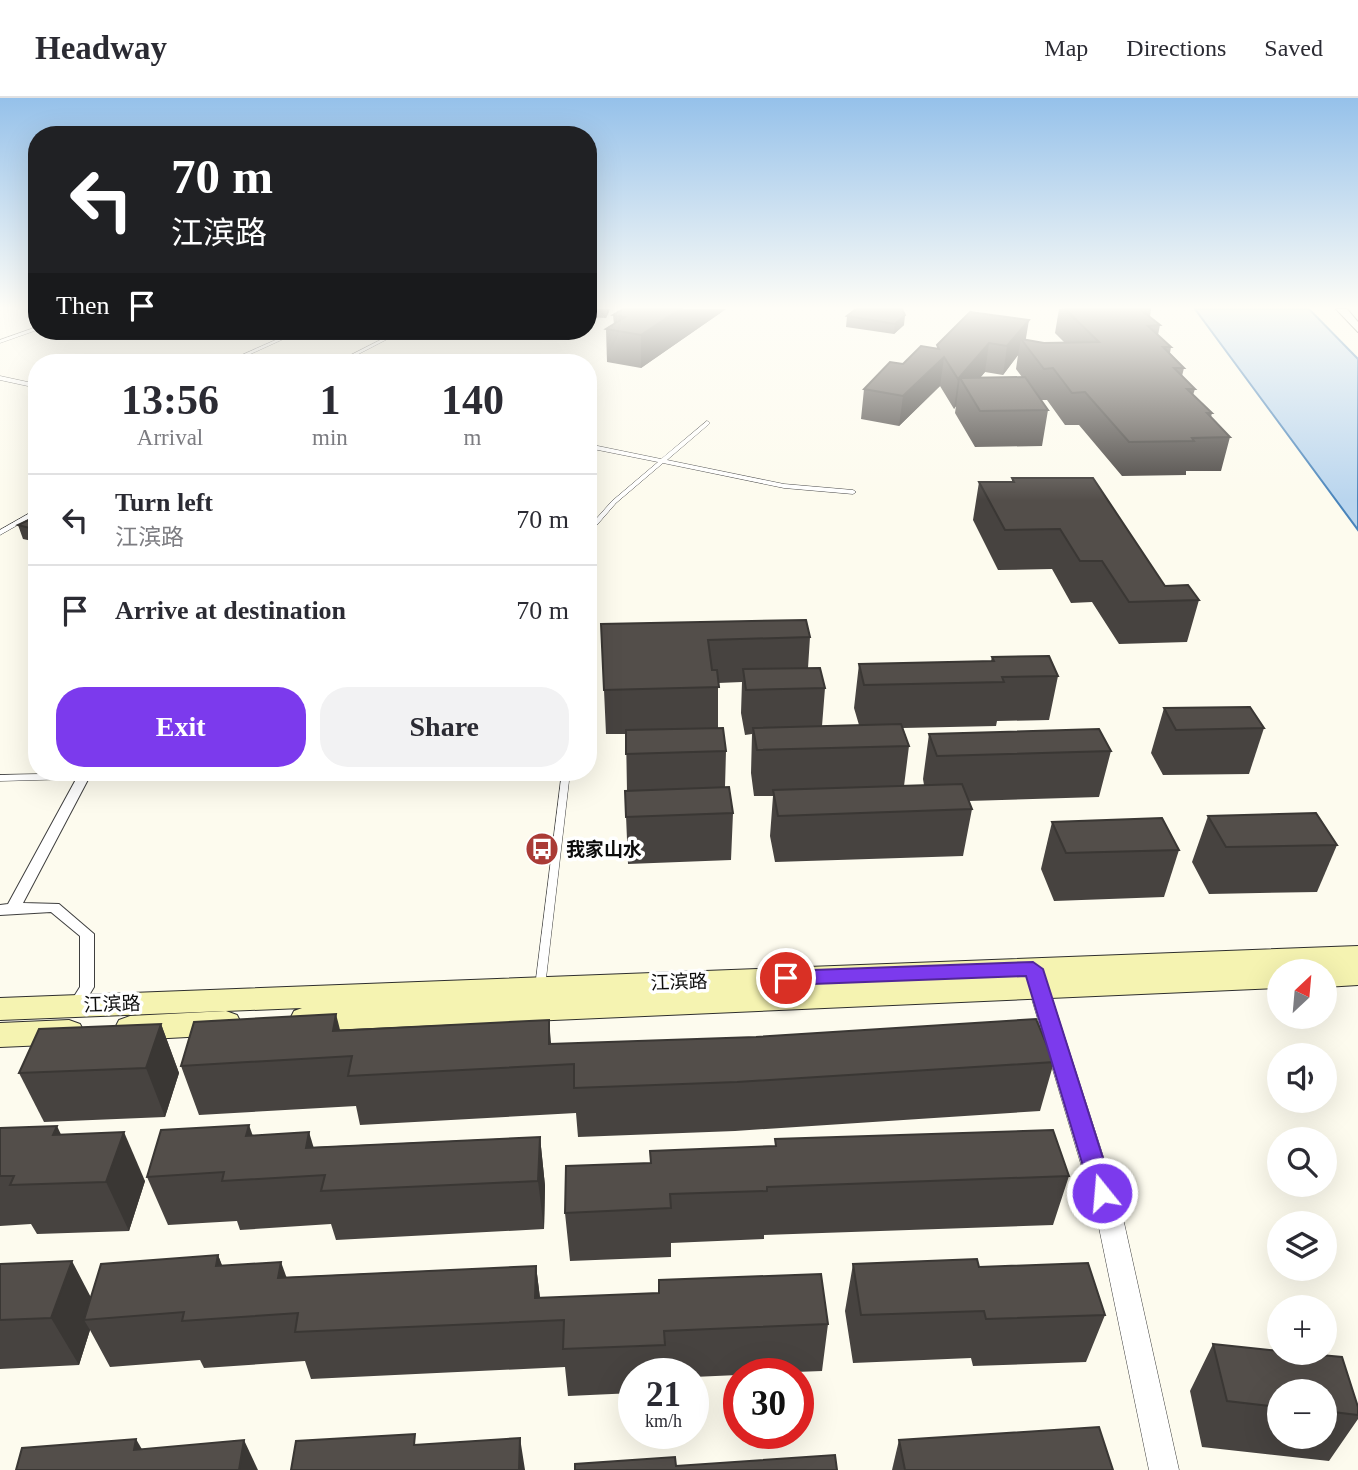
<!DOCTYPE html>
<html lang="en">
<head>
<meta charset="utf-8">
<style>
	:root { --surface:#fff; --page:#f2f2f3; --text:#2b2b33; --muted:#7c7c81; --line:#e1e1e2; --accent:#7c3aed }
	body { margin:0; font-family:"Times New Roman","Noto Sans SC",serif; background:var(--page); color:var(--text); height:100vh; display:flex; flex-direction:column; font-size:26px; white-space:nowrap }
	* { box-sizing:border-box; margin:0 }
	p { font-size:23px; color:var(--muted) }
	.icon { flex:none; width:38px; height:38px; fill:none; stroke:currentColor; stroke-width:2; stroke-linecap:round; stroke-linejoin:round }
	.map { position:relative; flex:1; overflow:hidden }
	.drawer { position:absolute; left:28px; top:256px; width:569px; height:427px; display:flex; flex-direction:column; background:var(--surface); border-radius:28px; box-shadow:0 7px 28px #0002 }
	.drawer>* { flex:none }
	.hud { position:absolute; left:28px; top:28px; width:569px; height:214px; border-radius:28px; box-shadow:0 7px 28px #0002; background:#202124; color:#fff; overflow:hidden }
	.needle { width:46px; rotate:26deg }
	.controls { position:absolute; left:1267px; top:861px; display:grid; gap:14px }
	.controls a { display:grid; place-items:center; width:70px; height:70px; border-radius:50%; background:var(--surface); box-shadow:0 7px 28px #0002; font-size:35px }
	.speed { position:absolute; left:618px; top:1260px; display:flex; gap:14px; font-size:35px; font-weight:700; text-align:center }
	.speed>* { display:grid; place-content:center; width:91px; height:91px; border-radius:50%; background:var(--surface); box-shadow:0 7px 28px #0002; line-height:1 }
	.speed small { font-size:18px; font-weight:400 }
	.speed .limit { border:10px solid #d22; background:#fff; color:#111 }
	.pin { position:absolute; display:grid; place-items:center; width:60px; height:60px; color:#fff; margin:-30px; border:4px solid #fff; border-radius:50%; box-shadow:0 2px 7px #0007 }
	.me { position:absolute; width:77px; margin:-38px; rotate:343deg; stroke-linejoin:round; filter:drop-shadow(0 0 5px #0008) }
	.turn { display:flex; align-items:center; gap:24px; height:147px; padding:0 28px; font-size:32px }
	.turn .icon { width:91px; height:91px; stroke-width:2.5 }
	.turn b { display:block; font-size:49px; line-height:60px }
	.then { display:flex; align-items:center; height:66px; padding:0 28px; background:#0003; gap:14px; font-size:26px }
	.eta { display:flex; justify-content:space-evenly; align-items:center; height:119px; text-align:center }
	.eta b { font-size:42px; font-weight:600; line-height:49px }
	.cta { display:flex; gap:14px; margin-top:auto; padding:14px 28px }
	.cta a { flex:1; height:80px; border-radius:28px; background:var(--accent); color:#fff; font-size:28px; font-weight:600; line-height:80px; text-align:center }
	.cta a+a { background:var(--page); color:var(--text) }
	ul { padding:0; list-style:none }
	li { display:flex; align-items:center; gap:21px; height:91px; padding:0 28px; border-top:2px solid var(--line) }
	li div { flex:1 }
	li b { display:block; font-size:26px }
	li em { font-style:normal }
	header { display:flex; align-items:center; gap:42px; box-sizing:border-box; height:98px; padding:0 35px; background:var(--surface); border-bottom:2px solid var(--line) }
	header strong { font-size:33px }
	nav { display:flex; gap:38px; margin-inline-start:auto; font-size:24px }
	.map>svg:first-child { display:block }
	.water { fill:#b9d5ee; stroke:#4984bb; stroke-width:2 }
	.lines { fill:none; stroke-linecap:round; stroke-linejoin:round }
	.service-casing { stroke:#3f3f3f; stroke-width:1 }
	.pedestrian-casing { stroke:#3f3f3f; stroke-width:2 }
	.minor-casing { stroke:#3f3f3f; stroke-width:1 }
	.tertiary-casing { stroke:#3f3f3f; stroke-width:2 }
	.secondary-casing { stroke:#2e2e2e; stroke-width:2 }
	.service { fill:#fff; fill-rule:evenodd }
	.pedestrian { fill:#fff; fill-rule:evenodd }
	.minor { fill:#fff; fill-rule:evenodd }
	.tertiary { fill:#fff; fill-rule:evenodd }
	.secondary { fill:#f5f3b1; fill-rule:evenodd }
	.wall { fill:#474340; fill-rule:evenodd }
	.shaded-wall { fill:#3a3734 }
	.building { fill:#534e4a; stroke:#3a3734; stroke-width:2 }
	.route { fill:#7c3aed; stroke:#51269a; stroke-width:2 }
	.labels { text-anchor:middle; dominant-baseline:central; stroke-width:7; stroke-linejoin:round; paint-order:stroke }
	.poi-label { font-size:19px; font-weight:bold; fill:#0c0c0c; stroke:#fff; text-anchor:start }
	.street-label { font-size:19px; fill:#0c0c0c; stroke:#fff }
</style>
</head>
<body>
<header>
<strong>Headway</strong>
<nav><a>Map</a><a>Directions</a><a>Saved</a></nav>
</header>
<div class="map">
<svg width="1358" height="1372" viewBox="0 0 1358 1372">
	<rect width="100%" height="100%" fill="#fdfbee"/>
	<!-- water -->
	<polygon class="water" points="1195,211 1309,211 1358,261 1358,432"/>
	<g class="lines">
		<defs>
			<g id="service">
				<polygon points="37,229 37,232 0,245 0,242"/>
				<polygon points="296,233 301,233 233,264 226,264"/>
				<polygon points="398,233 403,233 343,264 337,264"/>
				<polygon points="0,278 37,286 37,290 0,282"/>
				<polygon points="707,323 709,324 709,326 667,362 784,386 853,392 856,394 853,396 784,390 663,365 616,405 590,435 588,436 588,430 612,403 658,364 588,350 588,346 661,361"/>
				<polygon points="37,411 37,416 0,437 0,432"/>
				<polygon points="134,674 227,674 223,677 0,683 0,677"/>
				<polygon points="562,674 570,674 545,889 544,892 540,893 536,892 535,889"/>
			</g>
			<polygon id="pedestrian" points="80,674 92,674 23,805 59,806 94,836 94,889 80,912 75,914 70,912 68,908 80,889 80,838 51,814 0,817 0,807 8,806"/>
			<polygon id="minor" points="1035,870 1042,873 1045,878 1123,1120 1179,1372 1149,1372 1097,1120 1025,878 1028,873"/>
			<polygon id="tertiary" points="1336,211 1347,211 1358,224 1358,234"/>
			<g id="secondary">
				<polygon points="1358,848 1358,887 1325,889 1325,873 1313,873 1316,870 1279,873 1279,890 305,933 294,929 290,921 294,913 302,910 0,922 0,900"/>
				<polygon points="226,913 237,917 241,925 237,933 226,937 130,942 119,938 115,930 119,922 130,918"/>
				<polygon points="69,922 80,926 84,934 80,942 69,946 0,949 0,925"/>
			</g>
		</defs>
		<!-- service casing -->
		<use href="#service" class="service-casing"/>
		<!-- pedestrian casing -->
		<use href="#pedestrian" class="pedestrian-casing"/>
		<!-- minor casing -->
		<use href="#minor" class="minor-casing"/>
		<!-- tertiary casing -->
		<use href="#tertiary" class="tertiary-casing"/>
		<!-- secondary casing -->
		<use href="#secondary" class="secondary-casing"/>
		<!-- service -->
		<use href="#service" class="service"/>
		<!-- pedestrian -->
		<use href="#pedestrian" class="pedestrian"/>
		<!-- minor -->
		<use href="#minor" class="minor"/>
		<!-- tertiary -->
		<use href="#tertiary" class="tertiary"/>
		<!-- secondary -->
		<use href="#secondary" class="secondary"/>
	</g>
	<!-- wall -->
	<g class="wall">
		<polygon points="588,211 610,211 606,220 588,219"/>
		<polygon points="623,211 726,211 641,270 607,264 606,231 614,226 613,217"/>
		<path d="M1059,211H1151L1150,219L1160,227L1158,237L1171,249L1170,255L1184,270L1182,278L1195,291L1193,297L1212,315L1211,319L1230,339L1221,373H1186V377L1122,378L1079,327H1065L1047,302H1041L1048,312L1042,348L975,349L955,315L956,308L954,311L940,288L899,328L861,321L864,291L903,266L937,251V247L970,214L1025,242L1044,245L1064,244L1055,235ZM1018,257L1016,271L1022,279L980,280L985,274L1003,277Z"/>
		<polygon points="847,218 904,227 894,236 846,229"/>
		<polygon points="435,233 458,233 457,242 436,238"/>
		<polygon points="1012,380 1165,488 1199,502 1187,544 1119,546 1092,504 1071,505 1052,471 998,472 973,422 979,384 1012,384"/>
		<polygon points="37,418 37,444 23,441 18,427"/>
		<polygon points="601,526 810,539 808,570 825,590 822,628 859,627 854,610 859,566 991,563 992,559 1058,578 1049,622 997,623 996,628 903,630 909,648 904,688 924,687 923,681 929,636 1111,653 1099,699 968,703 972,711 963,758 775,764 770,738 773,698 754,698 751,675 752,636 745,637 741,615 742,584 718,585 718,630 726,653 725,689 733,715 731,762 628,766 625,693 627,693 626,636 606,636"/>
		<polygon points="1164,610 1264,630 1249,676 1163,677 1151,655"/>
		<polygon points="1208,718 1337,747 1317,794 1209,796 1192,764"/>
		<polygon points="1052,724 1179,752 1164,799 1054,803 1041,771"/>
		<polygon points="161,926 179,975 165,1019 44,1024 19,975"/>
		<polygon points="340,933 551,946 1054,964 1040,1013 735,1033 578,1039 576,1015 360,1027 356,1008 199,1017 181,968"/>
		<polygon points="0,1030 61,1037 145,1083 129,1133 37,1136 31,1126 0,1128"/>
		<polygon points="540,1039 545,1088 544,1131 336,1142 331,1126 240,1132 237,1123 168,1127 147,1079 314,1049"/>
		<polygon points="775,1041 1069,1078 1053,1127 764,1137 764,1141 671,1145 671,1159 570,1163 565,1115 651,1065 775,1048"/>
		<polygon points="218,1157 222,1168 287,1179 536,1168 540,1200 828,1226 822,1273 738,1276 738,1277 693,1279 693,1276 634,1276 634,1295 568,1298 565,1269 311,1281 305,1263 204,1270 200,1262 110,1269 90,1232 79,1267 0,1271 0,1166 91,1199"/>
		<polygon points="853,1166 979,1169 1105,1217 1086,1264 973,1268 971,1260 853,1265 845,1213"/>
		<path d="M1213,1246L1279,1253V1255H1299L1342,1259L1358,1309V1321L1329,1363L1202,1349L1190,1293ZM1279,1293H1325V1339H1279Z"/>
		<polygon points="899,1342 1113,1372 892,1372"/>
	</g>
	<!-- shaded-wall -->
	<g class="shaded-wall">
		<polygon points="606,211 610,211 606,220"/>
		<polygon points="680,211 726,211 641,270 641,237"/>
		<polygon points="905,217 904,227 894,236 895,226"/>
		<polygon points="1029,222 1025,246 1021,241 1018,257 1003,277 1007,248"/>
		<polygon points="989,245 985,274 968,294 960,280 956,308 954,311 958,281"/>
		<polygon points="944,259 940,288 899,328 903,298"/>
		<polygon points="336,916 347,959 333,933"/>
		<polygon points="549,922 553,967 549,946"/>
		<polygon points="161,926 179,975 165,1019 146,970"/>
		<polygon points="249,1027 266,1075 246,1038"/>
		<polygon points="57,1028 80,1077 53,1037"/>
		<polygon points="124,1034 145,1083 129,1133 106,1084"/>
		<polygon points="309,1034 322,1077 306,1050"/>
		<polygon points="540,1039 545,1088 544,1131 538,1083"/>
		<polygon points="218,1157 237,1205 216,1168"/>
		<polygon points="72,1163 97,1211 84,1222 90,1232 79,1267 51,1220"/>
		<polygon points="281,1164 298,1211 278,1180"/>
		<polygon points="536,1168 542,1216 535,1200"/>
		<polygon points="520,1340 525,1372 519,1372"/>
		<polygon points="136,1341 154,1372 134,1352"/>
		<polygon points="244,1342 258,1372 239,1372"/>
	</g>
	<!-- building -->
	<g class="building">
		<polygon points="623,211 680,211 641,237 606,231 625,219 613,217"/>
		<polygon points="856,211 902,211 905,217 895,226 847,218"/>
		<polygon points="1065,211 1151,211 1141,212 1160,227 1148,228 1171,249 1163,249 1184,270 1174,270 1195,291 1187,291 1212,315 1207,315 1230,339 1192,340 1194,343 1129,344 1085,294 1072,295 1053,270 1044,271 1021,241 1044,245 1099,244"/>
		<polygon points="970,214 1029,222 1007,248 989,245 958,281 944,259 903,298 864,291 890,264 903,266 921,248 939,251 937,247"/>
		<polygon points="1025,279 1048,312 980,313 960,280"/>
		<polygon points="1012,380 1093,380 1165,488 1188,487 1199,502 1129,504 1102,463 1080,463 1060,431 1005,432 979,384 1014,384"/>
		<polygon points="37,418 37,432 18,427"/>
		<polygon points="806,522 810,539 708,542 712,572 717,572 719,589 604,592 601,526"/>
		<polygon points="1049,558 1058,578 1002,579 1004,584 864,587 859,566 994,563 992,559"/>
		<polygon points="820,570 825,590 746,592 743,571"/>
		<polygon points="1250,609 1264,630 1176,632 1164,610"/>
		<polygon points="901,626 909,648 757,652 753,630"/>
		<polygon points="723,630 726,653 626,656 626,632"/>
		<polygon points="1099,631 1111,653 937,658 929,636"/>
		<polygon points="962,686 972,711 778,718 773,692"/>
		<polygon points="729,689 733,715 626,719 625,693"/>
		<polygon points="1316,715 1337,747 1226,749 1208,718"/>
		<polygon points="1162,720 1179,752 1066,755 1052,724"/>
		<polygon points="336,916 333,933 549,922 549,946 756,939 1036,921 1054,964 737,984 574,990 574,966 348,978 352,958 181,968 194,924"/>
		<polygon points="161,926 146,970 19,975 39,931"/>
		<polygon points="249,1027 246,1038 309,1034 306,1050 540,1039 538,1083 321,1093 325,1077 222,1083 224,1074 147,1079 161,1032"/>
		<polygon points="57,1028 53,1037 124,1034 106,1084 10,1087 14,1078 0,1078 0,1030"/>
		<polygon points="1053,1032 1069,1078 767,1089 767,1093 670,1096 671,1110 565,1115 566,1068 651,1065 650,1053 776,1048 775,1041"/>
		<polygon points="218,1157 216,1168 281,1164 278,1180 536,1168 535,1200 659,1195 659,1182 821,1176 828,1226 664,1233 665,1247 563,1251 564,1222 295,1234 298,1215 182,1223 184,1214 84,1222 101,1166"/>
		<polygon points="977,1161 979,1169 1088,1165 1105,1217 986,1221 984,1213 861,1217 853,1166"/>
		<polygon points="72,1163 51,1220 0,1222 0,1166"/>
		<polygon points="1213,1246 1279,1253 1279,1255 1299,1255 1342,1259 1358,1309 1358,1317 1325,1313 1325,1293 1279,1293 1279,1309 1227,1303"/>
		<polygon points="1099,1329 1113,1372 905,1372 899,1342"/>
		<polygon points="415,1336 414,1347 520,1340 519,1372 291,1372 296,1343"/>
		<polygon points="136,1341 134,1352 244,1342 239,1372 16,1372 22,1350"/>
		<polygon points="835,1357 837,1372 575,1372 575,1366 675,1359 676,1368"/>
	</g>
	<!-- sky -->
	<linearGradient id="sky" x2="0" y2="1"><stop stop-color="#95c1ea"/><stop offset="0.52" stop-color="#fefdf7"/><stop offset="1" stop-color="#fefdf7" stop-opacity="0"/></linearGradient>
	<rect width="1358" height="403" fill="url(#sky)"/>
	<!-- route -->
	<polygon class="route" points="1033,864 1043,871 1114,1095 1110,1102 1102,1104 1094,1102 1091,1095 1026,878 786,887 777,880 786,873"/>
	<!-- icons -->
	<defs>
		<symbol id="bus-disc" viewBox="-11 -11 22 22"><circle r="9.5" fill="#aa3b36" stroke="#fff"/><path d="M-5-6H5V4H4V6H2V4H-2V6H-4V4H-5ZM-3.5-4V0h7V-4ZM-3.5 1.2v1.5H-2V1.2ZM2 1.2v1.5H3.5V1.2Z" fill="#fff"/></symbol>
	</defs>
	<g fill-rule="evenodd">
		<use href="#bus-disc" x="523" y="732" width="38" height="38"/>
	</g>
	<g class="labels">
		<!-- poi labels -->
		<g class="poi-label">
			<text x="566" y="751">我家山水</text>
		</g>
		<!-- street labels -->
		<g class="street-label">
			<text transform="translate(679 884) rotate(-2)">江滨路</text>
			<text transform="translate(112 906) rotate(-2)">江滨路</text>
		</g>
	</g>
</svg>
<div class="controls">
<a><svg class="needle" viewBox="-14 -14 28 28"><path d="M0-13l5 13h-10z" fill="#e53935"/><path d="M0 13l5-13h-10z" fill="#7c7c81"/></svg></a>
<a><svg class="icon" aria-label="sound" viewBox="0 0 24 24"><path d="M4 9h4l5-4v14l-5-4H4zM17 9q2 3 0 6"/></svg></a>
<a><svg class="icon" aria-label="search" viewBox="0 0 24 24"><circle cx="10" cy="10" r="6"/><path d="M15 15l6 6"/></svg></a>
<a><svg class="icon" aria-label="layers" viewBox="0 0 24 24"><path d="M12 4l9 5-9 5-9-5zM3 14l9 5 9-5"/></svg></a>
<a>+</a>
<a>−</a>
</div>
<div class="speed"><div>21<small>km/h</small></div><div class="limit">30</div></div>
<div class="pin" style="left:786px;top:880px;background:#d93025"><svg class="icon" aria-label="arrive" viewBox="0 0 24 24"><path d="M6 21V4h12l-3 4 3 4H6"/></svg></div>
<svg class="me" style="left:1102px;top:1095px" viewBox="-20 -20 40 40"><circle r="17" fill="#7c3aed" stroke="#fff" stroke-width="3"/><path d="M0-11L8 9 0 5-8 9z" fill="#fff"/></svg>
<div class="hud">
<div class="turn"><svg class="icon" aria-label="left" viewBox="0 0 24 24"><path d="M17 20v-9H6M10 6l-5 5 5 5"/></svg><div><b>70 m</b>江滨路</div></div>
<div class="then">Then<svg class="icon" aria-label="arrive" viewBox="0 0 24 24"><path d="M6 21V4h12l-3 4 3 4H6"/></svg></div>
</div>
<section class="drawer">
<div class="eta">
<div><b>13:56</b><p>Arrival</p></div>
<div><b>1</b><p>min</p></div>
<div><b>140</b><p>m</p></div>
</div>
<ul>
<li><svg class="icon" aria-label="left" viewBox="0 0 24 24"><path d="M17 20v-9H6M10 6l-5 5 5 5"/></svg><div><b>Turn left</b><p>江滨路</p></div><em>70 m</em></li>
<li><svg class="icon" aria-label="arrive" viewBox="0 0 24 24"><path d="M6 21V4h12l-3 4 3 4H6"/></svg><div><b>Arrive at destination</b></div><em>70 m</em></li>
</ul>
<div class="cta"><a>Exit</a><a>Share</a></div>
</section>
</div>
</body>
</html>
